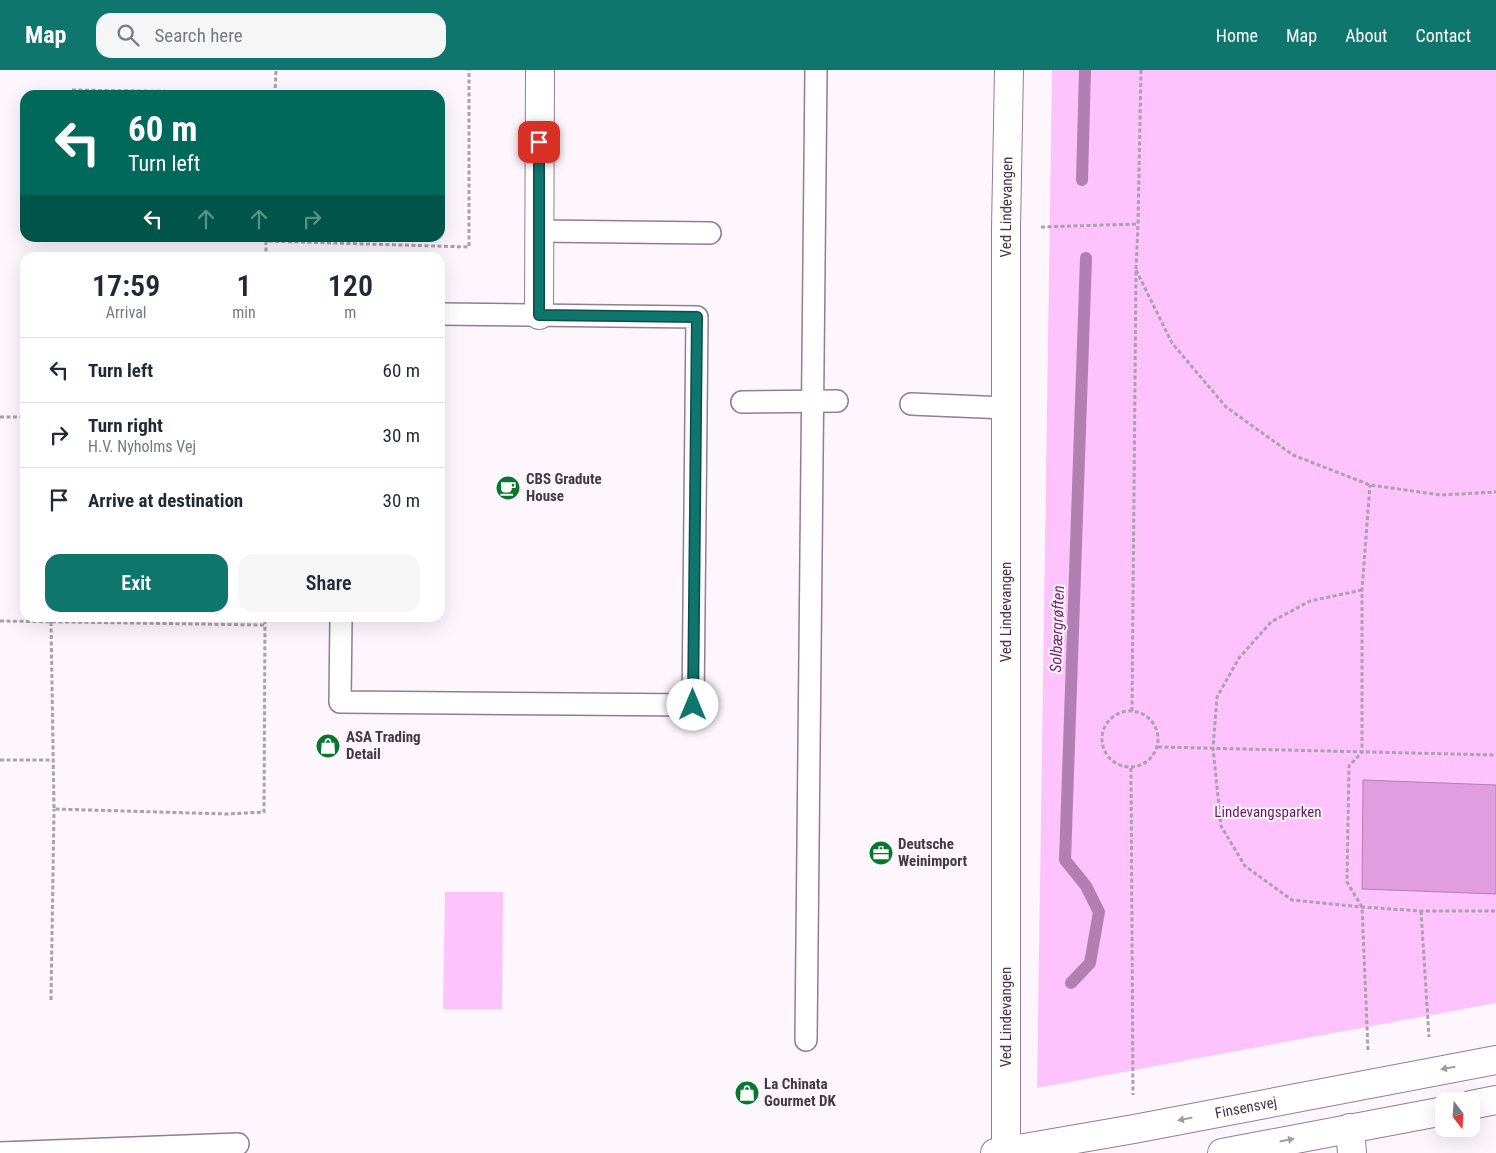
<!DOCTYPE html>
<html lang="en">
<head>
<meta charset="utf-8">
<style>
	:root { --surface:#fff; --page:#f6f6f7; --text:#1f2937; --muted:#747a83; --line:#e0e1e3; --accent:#0f766e }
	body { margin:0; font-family:"Roboto Condensed",sans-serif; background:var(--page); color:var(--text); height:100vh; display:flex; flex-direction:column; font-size:19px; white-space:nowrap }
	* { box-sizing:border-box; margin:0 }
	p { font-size:16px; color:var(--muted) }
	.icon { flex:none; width:28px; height:28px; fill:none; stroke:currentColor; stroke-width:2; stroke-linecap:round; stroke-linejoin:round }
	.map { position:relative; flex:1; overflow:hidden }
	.panel { position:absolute; left:20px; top:182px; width:425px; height:370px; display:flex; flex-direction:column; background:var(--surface); border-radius:15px; box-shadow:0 5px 20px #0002 }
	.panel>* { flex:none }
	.banner { position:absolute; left:20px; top:20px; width:425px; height:152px; border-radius:15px; box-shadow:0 5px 20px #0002; background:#00695c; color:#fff; overflow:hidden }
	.needle { width:32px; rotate:163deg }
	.buttons { position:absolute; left:1435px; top:1022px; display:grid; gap:10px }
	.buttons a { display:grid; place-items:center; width:45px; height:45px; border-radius:10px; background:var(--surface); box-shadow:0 5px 20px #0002; font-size:25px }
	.pin { position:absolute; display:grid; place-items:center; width:42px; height:42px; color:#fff; margin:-21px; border-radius:10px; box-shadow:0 2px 8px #0006 }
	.me { position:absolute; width:55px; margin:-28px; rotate:0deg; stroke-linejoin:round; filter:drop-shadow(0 0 4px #0008) }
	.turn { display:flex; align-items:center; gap:18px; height:105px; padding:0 25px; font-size:22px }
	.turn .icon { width:65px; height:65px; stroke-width:2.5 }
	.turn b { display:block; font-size:35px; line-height:42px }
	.lanes { display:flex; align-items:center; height:48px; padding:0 25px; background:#0003; justify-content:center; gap:25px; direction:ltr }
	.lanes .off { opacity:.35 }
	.eta { display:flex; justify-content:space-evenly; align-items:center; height:85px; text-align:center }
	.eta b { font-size:30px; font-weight:600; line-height:35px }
	.cta { display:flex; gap:10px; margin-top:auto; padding:10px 25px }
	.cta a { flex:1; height:58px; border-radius:15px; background:var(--accent); color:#fff; font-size:20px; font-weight:600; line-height:58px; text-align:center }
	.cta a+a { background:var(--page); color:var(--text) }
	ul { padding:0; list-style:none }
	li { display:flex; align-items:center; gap:15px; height:65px; padding:0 25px; border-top:1px solid var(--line) }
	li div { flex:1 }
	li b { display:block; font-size:19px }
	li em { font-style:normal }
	header { display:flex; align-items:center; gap:30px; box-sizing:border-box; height:70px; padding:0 25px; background:var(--accent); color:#fff }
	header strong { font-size:24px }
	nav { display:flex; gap:28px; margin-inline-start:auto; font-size:18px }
	.search { width:350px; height:45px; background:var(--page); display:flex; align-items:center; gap:12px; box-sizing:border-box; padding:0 18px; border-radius:15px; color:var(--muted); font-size:19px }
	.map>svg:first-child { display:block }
	.green { fill:#fec3fc }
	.water { fill:#e09ddf; stroke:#b17fb0 }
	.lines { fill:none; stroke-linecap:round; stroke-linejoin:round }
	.stream { stroke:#b17fb0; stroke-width:12 }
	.service-casing { stroke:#957b94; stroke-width:24 }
	.minor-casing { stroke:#957b94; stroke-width:30 }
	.tertiary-casing { stroke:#957b94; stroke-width:30 }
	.path { stroke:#aaa1aa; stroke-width:3; stroke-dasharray:4 2.5; stroke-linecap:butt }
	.service { stroke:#fff; stroke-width:21 }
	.minor { stroke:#fff; stroke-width:28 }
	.tertiary { stroke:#fff; stroke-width:28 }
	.oneway { fill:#a29ca1 }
	.route-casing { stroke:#0a4d48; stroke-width:12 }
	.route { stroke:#0f766e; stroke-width:9 }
	.labels { text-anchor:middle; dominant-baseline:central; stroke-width:4; stroke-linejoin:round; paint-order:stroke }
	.street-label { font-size:15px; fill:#443843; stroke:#fdf7fd }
	.poi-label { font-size:15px; font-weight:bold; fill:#443843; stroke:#fdf7fd; text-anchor:start }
	.park-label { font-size:15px; fill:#681869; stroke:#fdf7fd }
	.water-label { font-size:16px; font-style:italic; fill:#742575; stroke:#fdf7fd }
</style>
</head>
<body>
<header>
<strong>Map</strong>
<div class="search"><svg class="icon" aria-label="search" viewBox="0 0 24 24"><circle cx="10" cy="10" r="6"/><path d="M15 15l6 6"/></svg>Search here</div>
<nav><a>Home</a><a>Map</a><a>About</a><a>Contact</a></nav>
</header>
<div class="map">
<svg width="1496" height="1083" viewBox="0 0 1496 1083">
	<rect width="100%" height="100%" fill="#fdf7fd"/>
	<!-- green -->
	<g class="green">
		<polygon points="1052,0 1496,0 1496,933 1037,1018"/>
		<polygon points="445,822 503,822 502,939 443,939"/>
	</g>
	<!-- water -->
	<polygon class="water" points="1363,710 1496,715 1496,824 1362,819"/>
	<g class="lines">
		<!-- stream -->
		<g class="stream">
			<polyline points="1082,110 1085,0"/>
			<polyline points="1071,913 1090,893 1099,842 1086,816 1065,790 1086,188"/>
		</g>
		<defs>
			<g id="service">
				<polyline points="539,161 710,163"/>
				<polyline points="742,332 837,331"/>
				<polyline points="911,334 1006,338"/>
				<polyline points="341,548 340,632 693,635 697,247 440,244"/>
				<polyline points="806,970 816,0"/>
				<polyline points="0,1083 238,1074"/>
			</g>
			<g id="minor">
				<polyline points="539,245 540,0"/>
				<polyline points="1350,1058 1352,1083"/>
				<path id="s1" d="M1006,1083V158L1009,0"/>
			</g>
			<g id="tertiary">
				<polyline points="1471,1035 1496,1030"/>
				<path id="s2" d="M995,1083L1134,1059L1496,990"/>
				<polyline points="1222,1083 1444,1041"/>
			</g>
		</defs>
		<!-- service casing -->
		<use href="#service" class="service-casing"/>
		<!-- minor casing -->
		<use href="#minor" class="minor-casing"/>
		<!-- tertiary casing -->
		<use href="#tertiary" class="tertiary-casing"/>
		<!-- path -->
		<g class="path">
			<polyline points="72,20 275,23 276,0"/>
			<polyline points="1041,157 1138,154"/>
			<polyline points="266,188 266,171 469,177 469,0"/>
			<polyline points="1136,200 1172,273 1226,337 1293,385 1370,415 1441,425 1496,422"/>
			<polyline points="0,347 25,347"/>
			<polyline points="1362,520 1310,531 1271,552 1239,588 1217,627 1213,678 1221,756 1245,796 1292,830 1362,837 1421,841 1496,841"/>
			<polyline points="137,548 137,553"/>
			<polyline points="0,551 265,555"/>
			<polyline points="51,552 54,739 228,744 264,742 265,548"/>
			<circle cx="1130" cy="669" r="28"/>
			<polyline points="1132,641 1136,199 1138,154 1141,0"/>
			<polyline points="1158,677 1496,685"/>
			<polyline points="0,690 53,690"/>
			<polyline points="1131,698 1133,1025"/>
			<polyline points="1421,841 1429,967"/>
			<polyline points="51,930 54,739"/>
			<polyline points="1368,980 1362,837 1347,812 1349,696 1362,682 1362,520 1370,415"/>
		</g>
		<!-- service -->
		<use href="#service" class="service"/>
		<!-- minor -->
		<use href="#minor" class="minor"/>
		<!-- tertiary -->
		<use href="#tertiary" class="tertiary"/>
	</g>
	<!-- one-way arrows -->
	<defs><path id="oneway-solid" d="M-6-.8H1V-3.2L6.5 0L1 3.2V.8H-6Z" transform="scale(1.25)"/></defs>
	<g class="oneway">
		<use href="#oneway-solid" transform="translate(1448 998) rotate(170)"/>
		<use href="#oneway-solid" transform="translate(1185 1049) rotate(169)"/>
		<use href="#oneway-solid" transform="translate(1287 1070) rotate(-11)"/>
	</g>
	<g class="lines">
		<defs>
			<polyline id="route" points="539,72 539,245 697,247 693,635"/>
		</defs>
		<!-- route casing -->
		<use href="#route" class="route-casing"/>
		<!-- route -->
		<use href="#route" class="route"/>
	</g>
	<!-- icons -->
	<defs>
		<symbol id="cafe-disc" viewBox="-11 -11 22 22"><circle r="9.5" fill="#06782d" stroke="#fdf7fd"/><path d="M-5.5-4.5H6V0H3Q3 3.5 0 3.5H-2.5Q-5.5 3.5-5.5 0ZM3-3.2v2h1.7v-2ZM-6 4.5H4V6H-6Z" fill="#fff"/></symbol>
		<symbol id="shop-disc" viewBox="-11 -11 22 22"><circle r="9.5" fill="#06782d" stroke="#fdf7fd"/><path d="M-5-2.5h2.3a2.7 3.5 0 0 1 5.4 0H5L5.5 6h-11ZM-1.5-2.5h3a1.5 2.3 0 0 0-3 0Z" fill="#fff"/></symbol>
		<symbol id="office-disc" viewBox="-11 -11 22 22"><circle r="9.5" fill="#06782d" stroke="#fdf7fd"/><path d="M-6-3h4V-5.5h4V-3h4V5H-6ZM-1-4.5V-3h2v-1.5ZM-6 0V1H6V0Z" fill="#fff"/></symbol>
	</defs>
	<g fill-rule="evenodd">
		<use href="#cafe-disc" x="494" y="404" width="28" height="28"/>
		<use href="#shop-disc" x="314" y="662" width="28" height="28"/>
		<use href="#office-disc" x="867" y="769" width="28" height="28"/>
		<use href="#shop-disc" x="733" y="1009" width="28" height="28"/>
	</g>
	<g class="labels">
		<!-- street labels -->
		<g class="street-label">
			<text stroke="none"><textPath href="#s1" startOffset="946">Ved Lindevangen</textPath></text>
			<text transform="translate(1006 542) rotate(-90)">Ved Lindevangen</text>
			<text transform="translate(1006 947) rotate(-90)">Ved Lindevangen</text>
			<text stroke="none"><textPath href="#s2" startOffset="255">Finsensvej</textPath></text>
		</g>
		<!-- poi labels -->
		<g class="poi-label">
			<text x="526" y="409">CBS Gradute<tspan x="526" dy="17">House</tspan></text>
			<text x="346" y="667">ASA Trading<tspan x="346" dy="17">Detail</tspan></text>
			<text x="898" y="774">Deutsche<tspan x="898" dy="17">Weinimport</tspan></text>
			<text x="764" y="1014">La Chinata<tspan x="764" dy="17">Gourmet DK</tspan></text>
		</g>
		<!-- park labels -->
		<g class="park-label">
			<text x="1268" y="742">Lindevangsparken</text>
		</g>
		<!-- water labels -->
		<g class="water-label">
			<text transform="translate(1057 559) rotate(-88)">Solbærgrøften</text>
		</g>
	</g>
</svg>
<div class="buttons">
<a><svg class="needle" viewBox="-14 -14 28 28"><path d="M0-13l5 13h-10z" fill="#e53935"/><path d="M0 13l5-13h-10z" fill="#747a83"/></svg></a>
</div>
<div class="pin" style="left:539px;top:72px;background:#d93025"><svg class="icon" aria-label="arrive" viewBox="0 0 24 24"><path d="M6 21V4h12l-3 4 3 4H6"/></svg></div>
<svg class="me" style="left:693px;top:635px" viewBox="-20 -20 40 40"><circle r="19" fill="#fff"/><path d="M0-13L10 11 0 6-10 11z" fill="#0f766e"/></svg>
<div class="banner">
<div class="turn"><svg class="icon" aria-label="left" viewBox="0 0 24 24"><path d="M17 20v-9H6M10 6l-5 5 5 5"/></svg><div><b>60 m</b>Turn left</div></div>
<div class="lanes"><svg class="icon" aria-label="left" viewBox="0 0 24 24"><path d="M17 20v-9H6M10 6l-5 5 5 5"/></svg><svg class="icon off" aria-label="ahead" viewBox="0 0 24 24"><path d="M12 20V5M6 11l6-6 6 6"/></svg><svg class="icon off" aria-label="ahead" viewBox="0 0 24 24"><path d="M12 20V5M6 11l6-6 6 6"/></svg><svg class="icon off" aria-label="right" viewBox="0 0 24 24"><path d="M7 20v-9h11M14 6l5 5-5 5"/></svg></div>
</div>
<section class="panel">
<div class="eta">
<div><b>17:59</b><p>Arrival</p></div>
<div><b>1</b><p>min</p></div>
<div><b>120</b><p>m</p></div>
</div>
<ul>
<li><svg class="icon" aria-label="left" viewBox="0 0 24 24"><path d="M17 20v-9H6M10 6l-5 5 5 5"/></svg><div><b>Turn left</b></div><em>60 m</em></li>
<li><svg class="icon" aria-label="right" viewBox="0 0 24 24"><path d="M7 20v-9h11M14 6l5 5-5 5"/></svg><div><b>Turn right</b><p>H.V. Nyholms Vej</p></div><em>30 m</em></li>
<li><svg class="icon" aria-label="arrive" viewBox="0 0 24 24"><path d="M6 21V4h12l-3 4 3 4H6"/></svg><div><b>Arrive at destination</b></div><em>30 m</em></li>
</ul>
<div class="cta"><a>Exit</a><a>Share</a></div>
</section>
</div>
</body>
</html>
